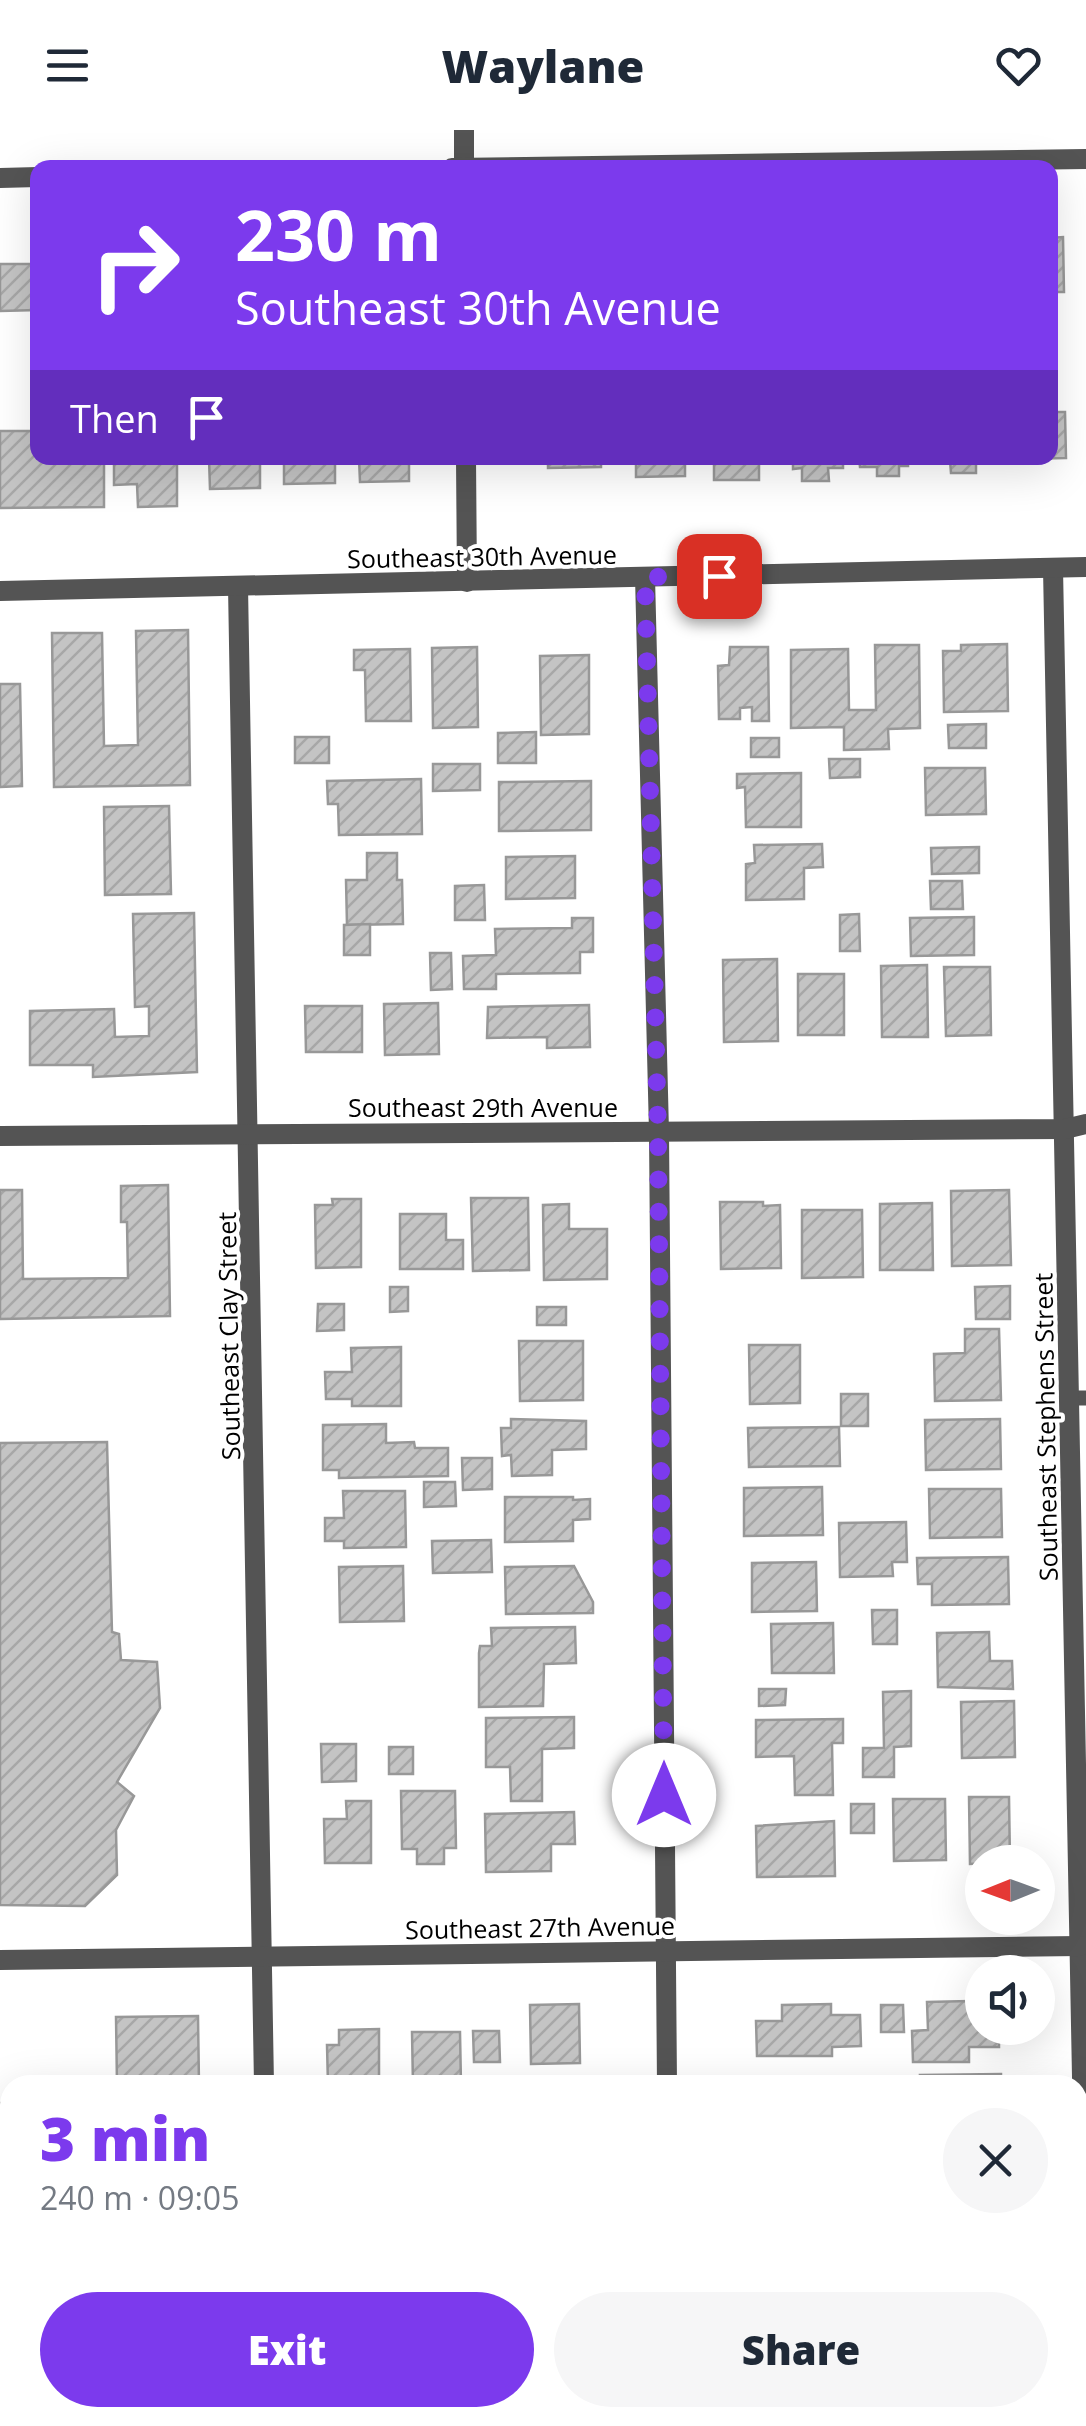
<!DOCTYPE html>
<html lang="en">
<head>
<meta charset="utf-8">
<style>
	:root { --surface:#fff; --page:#f6f6f7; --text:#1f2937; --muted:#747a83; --accent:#7c3aed }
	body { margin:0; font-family:"Open Sans",sans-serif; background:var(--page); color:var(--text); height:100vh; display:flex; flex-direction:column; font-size:38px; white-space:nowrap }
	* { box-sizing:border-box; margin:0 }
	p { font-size:32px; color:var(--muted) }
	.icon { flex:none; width:55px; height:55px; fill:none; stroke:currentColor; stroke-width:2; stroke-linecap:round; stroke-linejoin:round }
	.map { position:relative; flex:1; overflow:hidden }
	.drawer { position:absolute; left:0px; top:1945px; width:1088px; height:352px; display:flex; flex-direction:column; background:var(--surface); border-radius:30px 30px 0 0; box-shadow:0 10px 40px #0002 }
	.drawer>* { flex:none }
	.guide { position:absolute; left:30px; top:30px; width:1028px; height:305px; border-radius:20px; box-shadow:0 10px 40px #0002; background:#7c3aed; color:#fff; overflow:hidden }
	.needle { width:65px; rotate:269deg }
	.buttons { position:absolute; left:965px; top:1715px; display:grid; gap:20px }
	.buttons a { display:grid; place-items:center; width:90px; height:90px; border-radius:50%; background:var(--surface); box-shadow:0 10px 40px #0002; font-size:50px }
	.pin { position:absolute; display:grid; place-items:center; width:85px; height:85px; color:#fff; margin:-42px; border-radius:20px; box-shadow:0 5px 15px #0006 }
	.me { position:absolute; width:110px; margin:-55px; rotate:0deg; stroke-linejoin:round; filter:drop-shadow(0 0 8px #0008) }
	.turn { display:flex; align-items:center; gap:35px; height:210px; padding:0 40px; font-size:45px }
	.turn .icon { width:130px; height:130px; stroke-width:2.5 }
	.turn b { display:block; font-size:70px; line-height:85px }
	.then { display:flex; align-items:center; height:95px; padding:0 40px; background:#0003; gap:20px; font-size:38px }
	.round { display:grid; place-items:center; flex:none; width:105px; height:105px; border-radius:52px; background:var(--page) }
	.head { display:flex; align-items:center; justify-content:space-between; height:170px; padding:0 40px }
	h1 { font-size:60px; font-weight:800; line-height:75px; color:var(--accent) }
	.primary-button { display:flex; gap:20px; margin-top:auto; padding:20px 40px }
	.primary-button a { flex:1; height:115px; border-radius:60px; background:var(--accent); color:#fff; font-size:40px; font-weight:800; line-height:115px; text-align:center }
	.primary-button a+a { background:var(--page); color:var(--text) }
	header { display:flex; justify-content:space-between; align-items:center; height:130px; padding:0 40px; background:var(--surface); font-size:45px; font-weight:800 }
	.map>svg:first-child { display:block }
	.building { fill:url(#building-hatch); stroke:#989898; stroke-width:2.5 }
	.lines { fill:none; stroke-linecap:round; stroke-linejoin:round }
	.service { stroke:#545454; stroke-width:15 }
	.minor { stroke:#545454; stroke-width:20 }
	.route { stroke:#7c3aed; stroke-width:18; stroke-dasharray:0 32.4 }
	.labels { text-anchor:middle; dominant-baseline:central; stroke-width:8; stroke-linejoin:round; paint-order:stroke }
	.street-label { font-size:25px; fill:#000; stroke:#fff }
</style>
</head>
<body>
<header><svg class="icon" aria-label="menu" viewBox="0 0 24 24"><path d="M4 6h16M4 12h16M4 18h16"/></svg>Waylane<svg class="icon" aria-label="heart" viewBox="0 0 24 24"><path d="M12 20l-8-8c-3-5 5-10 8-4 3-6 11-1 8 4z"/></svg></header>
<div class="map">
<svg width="1086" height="2296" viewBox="0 0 1086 2296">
	<defs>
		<pattern id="building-hatch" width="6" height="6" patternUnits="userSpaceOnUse" patternTransform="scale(2.5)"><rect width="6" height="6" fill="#c4c4c4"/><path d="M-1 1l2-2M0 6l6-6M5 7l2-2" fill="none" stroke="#a7a7a7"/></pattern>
	</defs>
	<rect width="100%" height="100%" fill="#fff"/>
	<!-- building -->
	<g class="building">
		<polygon points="1063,107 1064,162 1050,162 1050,108"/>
		<polygon points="0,134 38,134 38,180 0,181"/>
		<polygon points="1050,271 1052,282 1065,282 1066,328 1020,329 1050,328"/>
		<polygon points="0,301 38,301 38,328 104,328 104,377 0,378"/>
		<polygon points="114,328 177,328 177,376 138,377 137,354 114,355"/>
		<polygon points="209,328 260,328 260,358 210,359"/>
		<polygon points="284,328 335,328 335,353 284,354"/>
		<polygon points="359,328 409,328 409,351 360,352"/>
		<polygon points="548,328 601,328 601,337 548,338"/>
		<polygon points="636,328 685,328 685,346 636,347"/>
		<rect x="714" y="328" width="45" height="22"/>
		<polygon points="793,328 843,328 843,338 828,338 829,351 802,351 802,338 793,339"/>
		<polygon points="859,328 908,328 908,336 899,336 899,346 877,346 877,337 860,337"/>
		<polygon points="930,328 985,328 985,329 976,329 976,343 951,343 950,330 930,330"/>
		<polygon points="188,500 190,655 54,657 52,503 102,503 104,616 138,615 136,501"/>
		<polygon points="1007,514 1008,581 944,582 943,521 961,521 961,515"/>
		<polygon points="875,515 919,515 920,598 888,599 889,619 844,620 844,597 791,598 791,520 848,519 849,580 876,580"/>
		<polygon points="477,517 478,597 433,598 432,518"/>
		<polygon points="730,517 768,517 769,591 752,591 752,577 740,578 740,589 719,589 718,536 729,535"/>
		<polygon points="410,519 411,591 366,591 365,540 354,540 354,520"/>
		<polygon points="589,525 589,604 541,605 540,526"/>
		<polygon points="0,554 20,554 22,656 0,657"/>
		<polygon points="986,594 986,618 949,618 948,595"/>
		<polygon points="536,602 536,633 498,633 498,603"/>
		<rect x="295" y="607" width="34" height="26"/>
		<rect x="751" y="608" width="28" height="19"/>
		<polygon points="829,629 860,629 860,647 830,648"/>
		<polygon points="433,634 480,634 480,660 433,661"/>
		<polygon points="925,638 985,638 986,684 926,685"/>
		<polygon points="801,643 801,697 746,697 745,657 737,658 737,644"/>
		<polygon points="421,649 422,704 339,705 338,674 328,674 327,651"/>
		<polygon points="591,651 591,700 499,701 499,652"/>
		<polygon points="169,676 171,764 105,765 104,677"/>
		<polygon points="822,714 823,737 804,738 804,769 746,770 746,734 755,733 754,715"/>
		<polygon points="979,717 979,743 932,744 931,718"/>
		<polygon points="367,723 397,723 397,750 402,750 403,794 347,795 346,750 367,750"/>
		<polygon points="575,726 575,768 506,769 506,727"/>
		<polygon points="930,751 962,751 963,779 931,779"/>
		<polygon points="484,755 485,790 455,790 455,756"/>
		<polygon points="194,783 197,942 93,947 93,935 30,935 30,881 114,879 115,907 149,906 149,876 135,877 133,784"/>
		<polygon points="859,784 860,821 840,821 840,785"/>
		<polygon points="974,787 974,825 911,826 910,788"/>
		<polygon points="572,788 593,788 593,822 580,822 580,843 496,844 496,859 464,859 463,826 496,825 495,799 572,798"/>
		<polygon points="370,794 370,825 344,825 344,795"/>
		<polygon points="430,823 451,823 452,859 431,860"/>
		<polygon points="777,829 778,911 724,912 723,830"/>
		<polygon points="927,835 928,907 882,907 881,836"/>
		<polygon points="944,837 990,837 991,905 946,906"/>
		<rect x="798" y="844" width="46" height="61"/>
		<polygon points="438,873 439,924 385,925 384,874"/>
		<polygon points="589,875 590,917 547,918 547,907 487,908 488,877"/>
		<polygon points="305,876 362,876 362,922 306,922"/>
		<polygon points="168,1055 170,1186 0,1189 0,1060 22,1060 23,1149 128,1148 127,1092 121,1092 121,1056"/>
		<polygon points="1009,1060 1011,1135 952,1136 951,1061"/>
		<polygon points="471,1068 528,1068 529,1140 473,1141"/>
		<polygon points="332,1069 361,1069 361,1137 316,1138 315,1075 333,1075"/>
		<polygon points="720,1072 763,1072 763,1076 780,1075 781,1138 721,1139"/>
		<polygon points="932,1073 933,1140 880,1140 880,1074"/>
		<polygon points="569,1074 569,1099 607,1099 607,1149 544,1150 543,1075"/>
		<polygon points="802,1080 862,1080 863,1147 802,1148"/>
		<polygon points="400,1084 446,1084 446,1110 463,1110 463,1139 400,1139"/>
		<polygon points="1010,1156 1010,1189 976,1189 975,1157"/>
		<polygon points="390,1157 408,1157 408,1181 390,1182"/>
		<polygon points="318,1174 344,1174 344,1200 317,1201"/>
		<rect x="537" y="1177" width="29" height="18"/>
		<polygon points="965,1199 999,1199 1001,1270 935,1271 934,1224 965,1223"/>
		<polygon points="519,1211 583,1211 583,1270 520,1271"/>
		<polygon points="749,1215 800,1215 800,1273 750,1274"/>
		<polygon points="401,1217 401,1276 352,1276 352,1269 326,1269 325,1242 352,1242 351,1218"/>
		<rect x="841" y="1264" width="27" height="32"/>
		<polygon points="511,1289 586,1291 586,1319 552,1320 552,1345 512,1346 511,1325 502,1326 501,1298 511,1298"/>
		<polygon points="1000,1289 1001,1339 926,1340 925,1290"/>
		<polygon points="386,1294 386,1313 414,1312 415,1318 448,1318 448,1346 339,1348 339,1340 323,1340 323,1295"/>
		<polygon points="839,1297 840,1336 749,1337 748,1298"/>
		<polygon points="107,1312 112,1502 119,1504 121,1530 157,1532 160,1578 117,1652 134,1666 116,1700 117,1745 85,1776 0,1775 0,1313"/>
		<polygon points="462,1328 492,1328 492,1359 463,1360"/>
		<polygon points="424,1352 455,1352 456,1376 424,1377"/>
		<polygon points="822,1357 823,1405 744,1406 744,1358"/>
		<polygon points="929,1359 1001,1359 1002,1407 930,1408"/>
		<polygon points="343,1361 405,1361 406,1417 344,1418 344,1411 325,1411 325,1388 344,1388"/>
		<polygon points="505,1367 573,1367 573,1370 590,1369 590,1389 573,1390 573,1411 505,1412"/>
		<polygon points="906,1392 907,1432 892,1432 893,1446 840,1447 839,1393"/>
		<polygon points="491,1410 492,1442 433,1443 432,1411"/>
		<polygon points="1008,1427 1009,1474 932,1475 932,1454 918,1454 917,1428"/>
		<polygon points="816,1432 817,1481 752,1482 752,1433"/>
		<polygon points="403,1436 404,1491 340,1492 339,1437"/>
		<polygon points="574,1436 593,1472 593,1483 506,1484 505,1437"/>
		<polygon points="872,1480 897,1480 897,1514 873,1514"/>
		<polygon points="833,1493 834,1543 772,1543 771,1494"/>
		<polygon points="575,1497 576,1533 544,1534 543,1576 479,1577 479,1523 480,1516 492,1516 491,1498"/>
		<polygon points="989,1502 990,1531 1012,1531 1013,1559 938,1557 937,1503"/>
		<polygon points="759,1559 786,1559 785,1575 759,1576"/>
		<polygon points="911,1561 911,1616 894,1617 894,1647 863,1647 863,1618 884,1618 883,1562"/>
		<polygon points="1014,1571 1015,1627 962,1628 961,1572"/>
		<polygon points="574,1587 574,1618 542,1619 542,1671 511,1671 510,1637 486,1637 486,1588"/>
		<polygon points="843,1589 843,1613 832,1613 833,1665 795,1665 794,1626 756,1627 756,1590"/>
		<polygon points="321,1614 356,1614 356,1651 322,1652"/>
		<rect x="389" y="1617" width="24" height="27"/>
		<polygon points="401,1661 455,1661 456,1718 444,1718 444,1734 417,1734 417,1719 402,1719"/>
		<polygon points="969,1667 1009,1667 1010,1732 970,1734"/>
		<polygon points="893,1669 945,1669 946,1730 894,1731"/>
		<polygon points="346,1671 371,1671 371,1733 325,1733 324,1689 347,1689"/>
		<rect x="851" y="1674" width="23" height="29"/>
		<polygon points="574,1682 575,1714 551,1714 551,1741 486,1742 485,1684"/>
		<polygon points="834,1691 835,1746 757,1747 756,1696"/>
		<polygon points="969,1871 969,1885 982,1885 982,1898 999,1898 999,1917 969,1917 969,1932 913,1932 912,1901 928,1900 927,1872"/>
		<polygon points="579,1874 580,1933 531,1934 530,1875"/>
		<polygon points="831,1874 831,1885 860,1885 861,1916 832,1917 832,1926 757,1926 756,1891 782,1891 782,1875"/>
		<polygon points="881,1875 903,1875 904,1902 881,1902"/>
		<polygon points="198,1886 199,1955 117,1955 116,1887"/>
		<polygon points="379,1899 379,1955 328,1955 327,1915 339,1915 339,1900"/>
		<polygon points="473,1901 499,1901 500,1932 474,1932"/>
		<polygon points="412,1902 460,1902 461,1955 413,1955"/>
		<polygon points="1001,1944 1001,1955 921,1955 920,1945"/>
		<polygon points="580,1949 580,1955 517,1955 517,1950"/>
		<rect x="0" y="1973" width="10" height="178"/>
		<polygon points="352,2288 435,2288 436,2296 352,2296"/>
		<polygon points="536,2288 590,2288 591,2296 536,2296"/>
		<rect x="774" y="2288" width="43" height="8"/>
		<rect x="943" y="2288" width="59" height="8"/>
	</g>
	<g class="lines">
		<!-- service -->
		<polyline class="service" points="1070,1268 1086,1268"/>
		<!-- minor -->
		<g class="minor">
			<polyline points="464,0 464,38"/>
			<polyline points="452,38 1086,29"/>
			<polyline points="0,48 38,47"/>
			<polyline points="466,328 467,452"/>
			<polyline points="1053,438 1086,2155"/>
			<polyline points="645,447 659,1002 667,1955"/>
			<polyline points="238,456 264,1955"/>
			<polyline points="0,461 1086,437"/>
			<polyline points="0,1006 1065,999 1086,994"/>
			<polyline points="0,1830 1080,1816"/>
			<polyline points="268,2288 268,2296"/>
			<polyline points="673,2288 673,2296"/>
		</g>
	</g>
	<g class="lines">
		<!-- route -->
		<polyline class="route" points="664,1665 658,1002 645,447 719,446"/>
	</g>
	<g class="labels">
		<!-- street labels -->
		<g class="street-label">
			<text transform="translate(482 426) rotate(-1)">Southeast 30th Avenue</text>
			<text x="483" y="977">Southeast 29th Avenue</text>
			<text transform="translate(228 1206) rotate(-91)">Southeast Clay Street</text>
			<text transform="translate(1045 1297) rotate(-91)">Southeast Stephens Street</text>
			<text transform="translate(540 1797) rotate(-1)">Southeast 27th Avenue</text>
		</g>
	</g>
</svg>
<div class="buttons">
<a><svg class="needle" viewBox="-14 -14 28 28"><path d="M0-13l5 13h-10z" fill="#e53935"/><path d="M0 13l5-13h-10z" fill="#747a83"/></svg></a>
<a><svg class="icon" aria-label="sound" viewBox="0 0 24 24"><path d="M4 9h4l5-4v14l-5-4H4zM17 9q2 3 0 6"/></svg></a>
</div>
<div class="pin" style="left:719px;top:446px;background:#d93025"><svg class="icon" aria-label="arrive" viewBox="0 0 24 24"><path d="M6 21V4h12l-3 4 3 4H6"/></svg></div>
<svg class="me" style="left:664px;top:1665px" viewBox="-20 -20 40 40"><circle r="19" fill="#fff"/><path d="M0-13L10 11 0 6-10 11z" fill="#7c3aed"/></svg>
<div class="guide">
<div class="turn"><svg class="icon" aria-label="right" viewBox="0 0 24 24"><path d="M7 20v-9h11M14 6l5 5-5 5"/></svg><div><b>230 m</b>Southeast 30th Avenue</div></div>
<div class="then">Then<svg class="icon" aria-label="arrive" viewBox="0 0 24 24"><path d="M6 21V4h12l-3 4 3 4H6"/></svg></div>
</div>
<section class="drawer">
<div class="head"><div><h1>3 min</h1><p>240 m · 09:05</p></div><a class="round"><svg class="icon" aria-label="close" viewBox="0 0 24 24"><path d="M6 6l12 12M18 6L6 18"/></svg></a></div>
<div class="primary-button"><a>Exit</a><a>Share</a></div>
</section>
</div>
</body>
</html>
